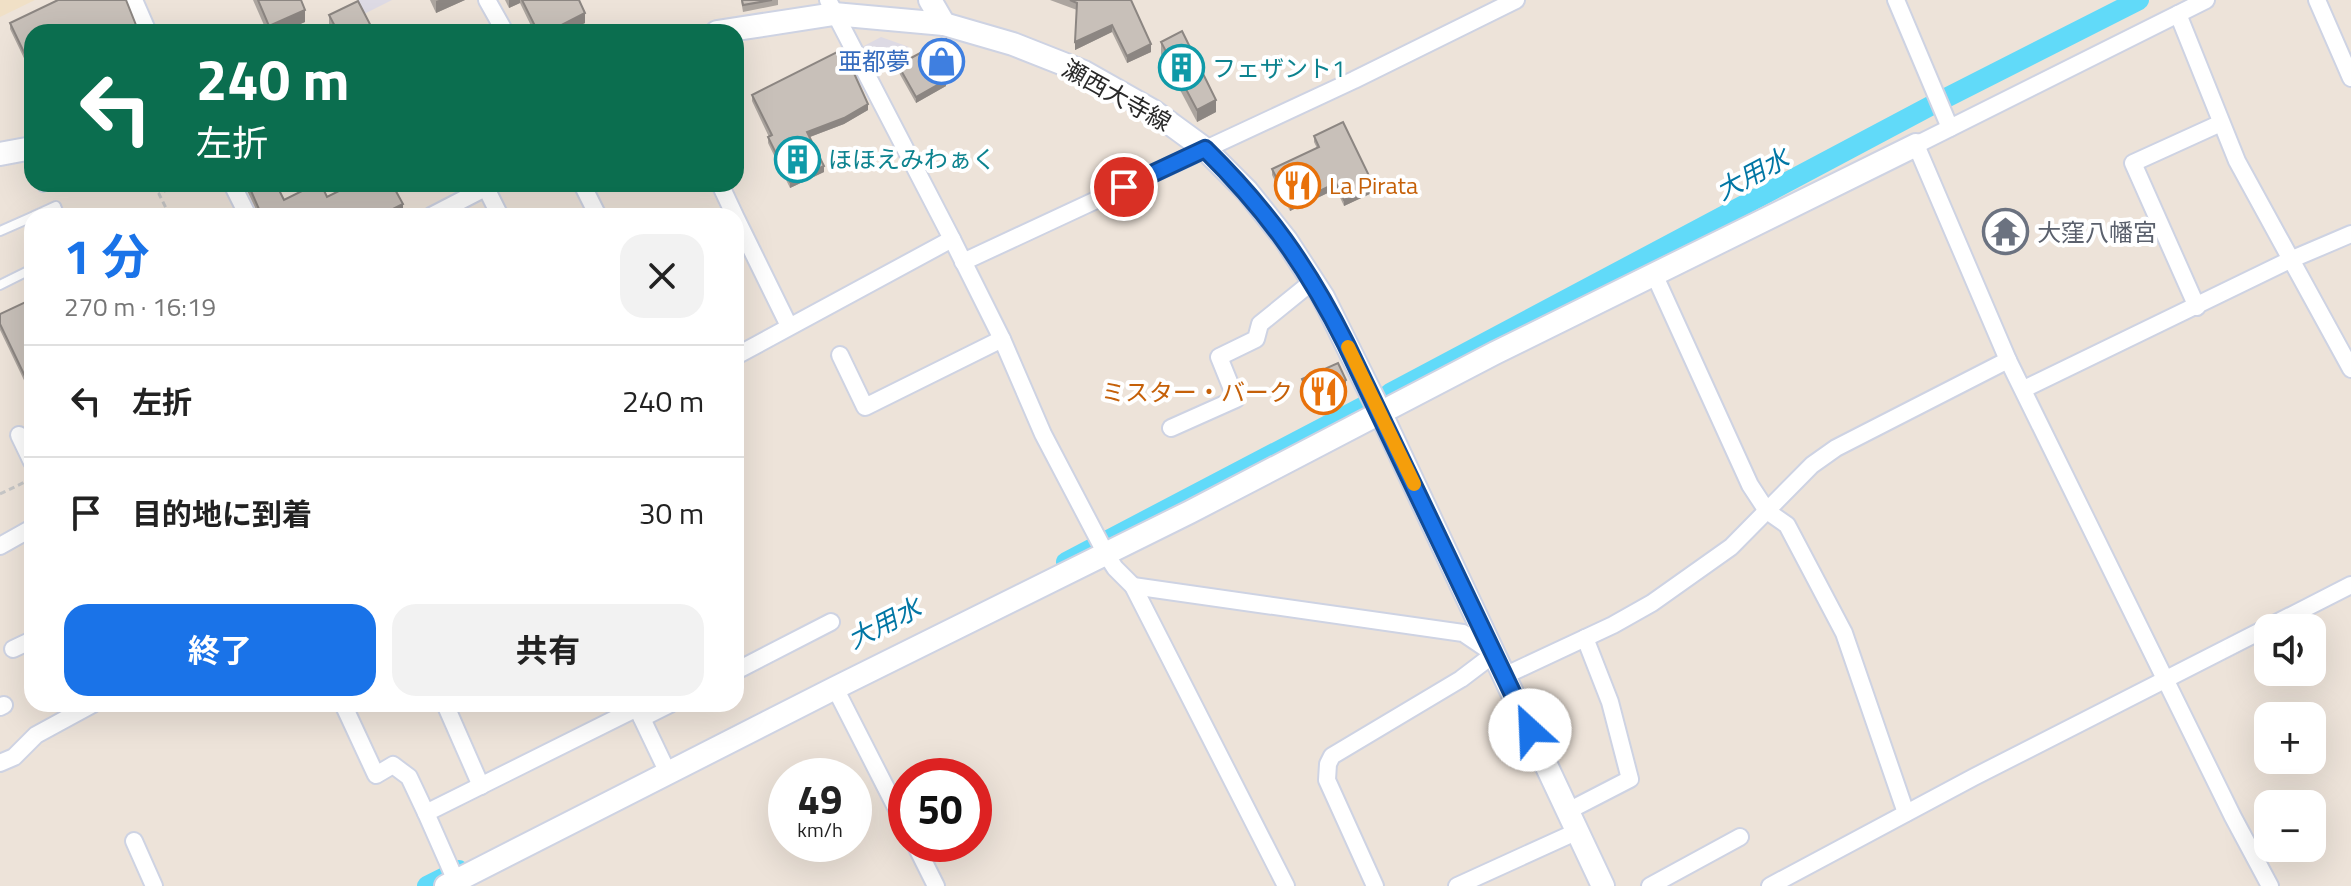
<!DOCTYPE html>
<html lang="ja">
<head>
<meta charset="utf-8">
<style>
	:root { --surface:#fff; --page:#f2f2f2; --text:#222; --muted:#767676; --line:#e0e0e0; --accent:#1a73e8 }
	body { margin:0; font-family:"Titillium Web","Noto Sans JP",sans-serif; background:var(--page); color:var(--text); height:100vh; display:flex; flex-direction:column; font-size:30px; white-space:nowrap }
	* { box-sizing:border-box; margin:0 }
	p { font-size:26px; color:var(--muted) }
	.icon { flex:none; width:44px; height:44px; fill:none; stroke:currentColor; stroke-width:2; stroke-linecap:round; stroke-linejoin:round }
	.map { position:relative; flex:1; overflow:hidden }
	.details { position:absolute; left:24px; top:208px; width:720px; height:504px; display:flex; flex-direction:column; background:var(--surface); border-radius:24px; box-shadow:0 8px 32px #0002 }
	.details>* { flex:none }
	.top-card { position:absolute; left:24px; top:24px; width:720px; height:168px; border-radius:24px; box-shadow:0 8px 32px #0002; background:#0b6e4f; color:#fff; overflow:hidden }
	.tools { position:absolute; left:2254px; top:614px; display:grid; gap:16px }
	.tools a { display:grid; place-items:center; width:72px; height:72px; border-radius:16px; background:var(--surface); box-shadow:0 8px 32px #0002; font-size:40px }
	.speed { position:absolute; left:768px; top:758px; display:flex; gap:16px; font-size:40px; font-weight:700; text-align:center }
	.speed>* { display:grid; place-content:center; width:104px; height:104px; border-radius:50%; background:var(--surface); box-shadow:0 8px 32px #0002; line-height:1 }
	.speed small { font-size:20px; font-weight:400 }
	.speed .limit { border:12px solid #d22; background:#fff; color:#111 }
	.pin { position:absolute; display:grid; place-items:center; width:68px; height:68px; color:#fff; margin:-34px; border:4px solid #fff; border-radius:50%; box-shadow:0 2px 8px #0007 }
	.me { position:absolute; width:88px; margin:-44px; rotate:335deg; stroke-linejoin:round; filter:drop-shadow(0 0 6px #0008) }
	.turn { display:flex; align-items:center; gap:28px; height:168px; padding:0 40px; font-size:36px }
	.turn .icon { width:104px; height:104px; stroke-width:2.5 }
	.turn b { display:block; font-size:56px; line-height:68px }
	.round { display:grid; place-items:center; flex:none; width:84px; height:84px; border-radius:24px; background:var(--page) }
	.headline { display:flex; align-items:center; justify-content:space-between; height:136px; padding:0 40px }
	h1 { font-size:48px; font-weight:700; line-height:60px; color:var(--accent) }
	.button { display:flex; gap:16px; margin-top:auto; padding:16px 40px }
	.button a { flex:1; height:92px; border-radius:24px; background:var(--accent); color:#fff; font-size:32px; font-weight:700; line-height:92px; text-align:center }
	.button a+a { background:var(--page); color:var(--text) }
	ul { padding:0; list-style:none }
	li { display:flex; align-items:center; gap:24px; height:112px; padding:0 40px; border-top:2px solid var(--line) }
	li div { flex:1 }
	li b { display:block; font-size:30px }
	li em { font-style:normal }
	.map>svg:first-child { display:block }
	.industrial { fill:#dddae4 }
	.education { fill:#f0e0c6 }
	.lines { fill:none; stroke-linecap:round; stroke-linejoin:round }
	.canal { stroke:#61daf9; stroke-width:20 }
	.lane-casing { stroke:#ced3e3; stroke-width:12 }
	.street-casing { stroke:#ced3e3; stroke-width:20 }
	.secondary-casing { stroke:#ced3e3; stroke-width:26 }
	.path { stroke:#c7c7c7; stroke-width:3; stroke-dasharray:6 4; stroke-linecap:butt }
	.lane { stroke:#fff; stroke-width:8 }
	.street { stroke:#fff; stroke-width:16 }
	.secondary { stroke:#fff; stroke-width:22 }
	.wall { fill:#aca59f }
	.shaded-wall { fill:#8c8682 }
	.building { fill:#c8c0b9; stroke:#8c8682; stroke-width:2 }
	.route-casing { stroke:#114b97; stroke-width:20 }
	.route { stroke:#1a73e8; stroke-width:14 }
	.slow { stroke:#f59e0b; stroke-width:14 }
	.labels { text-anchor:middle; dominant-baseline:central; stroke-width:8; stroke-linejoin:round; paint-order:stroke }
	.shop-label { font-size:24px; fill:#366cbe; stroke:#fff; text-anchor:end }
	.culture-label { font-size:24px; fill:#0d838f; stroke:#fff; text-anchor:start }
	.street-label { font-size:24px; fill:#292929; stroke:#fff }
	.food-label { font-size:24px; fill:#c56008; stroke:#fff; text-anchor:start }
	.worship-label { font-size:24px; fill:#5b616d; stroke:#fff; text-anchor:start }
	.water-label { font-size:26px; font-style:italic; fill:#0176a4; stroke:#fff }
</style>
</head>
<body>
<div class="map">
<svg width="2351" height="886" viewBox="0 0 2351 886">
	<rect width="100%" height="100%" fill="#ede3d9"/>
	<!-- industrial -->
	<g class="industrial">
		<polygon points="357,0 392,0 364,14"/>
		<polygon points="881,37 909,47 873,68 862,47"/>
	</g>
	<!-- education -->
	<polygon class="education" points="0,0 35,0 0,17"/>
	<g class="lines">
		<!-- canal -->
		<g class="canal">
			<polyline points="1390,393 1934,104 2139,0"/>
			<polyline points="1066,562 1364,406"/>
			<polyline points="427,886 459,870"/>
		</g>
		<defs>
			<g id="lane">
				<polyline points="229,32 239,32"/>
				<polyline points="43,184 43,187"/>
				<polyline points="34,216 56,206 60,216"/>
				<polyline points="0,231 32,217"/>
				<polyline points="0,285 32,269"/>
			</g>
			<g id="street">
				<polyline points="134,0 148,32"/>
				<polyline points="487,0 505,32"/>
				<polyline points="828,0 952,239 1002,339 1043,434 1106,554 1115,568 1133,586 1286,886"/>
				<polyline points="1896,0 1950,128"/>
				<polyline points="2206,0 1916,145 2008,360 2233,817 2270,886"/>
				<polyline points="2317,0 2351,78"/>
				<polyline points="2178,14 2237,161 2351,369"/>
				<polyline points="232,184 248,216"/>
				<polyline points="582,184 598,216"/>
				<polyline points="720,184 735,216"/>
				<polyline points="486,188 500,216"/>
				<polyline points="431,216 493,184"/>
				<polyline points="736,218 789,326"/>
				<polyline points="963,262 1354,80 1516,0"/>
				<polyline points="1654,274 1750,485 1767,511 1787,525 1844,633 1906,813"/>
				<polyline points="2197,307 2133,163 2221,123"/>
				<polyline points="840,355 865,407 1002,339"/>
				<polyline points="736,356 952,239"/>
				<polyline points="2024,389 2290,260 2351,234"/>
				<polyline points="1171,428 1236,399 1219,357 1256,339 1260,324 1313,281"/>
				<polyline points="19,435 32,462"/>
				<polyline points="0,546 32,528"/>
				<polyline points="1133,586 1463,633 1494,654 1461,679 1332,756 1328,764 1327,780 1375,886"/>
				<polyline points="13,649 32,640"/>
				<polyline points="736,671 831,622"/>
				<polyline points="1504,676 1613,625 1652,603 1731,547 1812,465 1836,448 2008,360"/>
				<polyline points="835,688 906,827"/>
				<polyline points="343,704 376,775 393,765 409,777 426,813"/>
				<polyline points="445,704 481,786"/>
				<polyline points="635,704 668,773"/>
				<polyline points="0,707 4,705"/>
				<polyline points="642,718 670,704"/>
				<polyline points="0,763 14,757 36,735 93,704"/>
				<polyline points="1568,811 1630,779 1610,702 1585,638"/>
				<polyline points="134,841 154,886"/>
				<polyline points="915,844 936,886"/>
				<polyline points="456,881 426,813 637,708"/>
				<polyline points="1457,886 1578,831"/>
				<polyline points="1650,886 1740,837"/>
				<polyline points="1770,886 1974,777 2351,585"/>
			</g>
			<g id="secondary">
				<polyline points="930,0 944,24"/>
				<polyline points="717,32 834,14 944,24 1013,44 1084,72 1153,111 1205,149 1247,191 1286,240 1323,297 1381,414 1603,886"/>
				<polyline points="0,154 32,148"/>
				<polyline points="446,886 835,688 1190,512 1495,353 1916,145"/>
			</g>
		</defs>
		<!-- lane casing -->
		<use href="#lane" class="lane-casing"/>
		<!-- street casing -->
		<use href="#street" class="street-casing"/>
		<!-- secondary casing -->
		<use href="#secondary" class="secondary-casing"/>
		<!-- path -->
		<g class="path">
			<polyline points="170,216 159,194 178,184"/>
			<polyline points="0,494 29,480"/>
		</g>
		<!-- lane -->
		<use href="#lane" class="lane"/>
		<!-- street -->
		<use href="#street" class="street"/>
		<!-- secondary -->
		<use href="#secondary" class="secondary"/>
	</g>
	<!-- wall -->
	<g class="wall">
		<polygon points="253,0 301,0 305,22 282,32 267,32"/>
		<polygon points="430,0 465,0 436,13"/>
		<polygon points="505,0 579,0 585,23 566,32 534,32 520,3 509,8"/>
		<polygon points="741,0 778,0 778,5 743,12"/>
		<polygon points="1050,0 1131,0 1151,52 1127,63 1112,32 1075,50 1077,10"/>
		<polygon points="329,15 374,32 329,32"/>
		<polygon points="10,23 138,30 32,32 32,75 10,29"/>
		<polygon points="1161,42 1216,112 1197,122 1161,54"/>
		<polygon points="956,64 942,71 946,86 916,103 898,71 898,65"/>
		<polygon points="752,95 868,110 844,124 810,137 824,172 790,188 768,143 768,137 769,137 752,101"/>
		<polygon points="1314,136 1374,192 1344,206 1336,189 1290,211 1272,175 1272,169 1317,148 1314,142"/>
		<polygon points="244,184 276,184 284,200 327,197 403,212 395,216 259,216"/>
		<polygon points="32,299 32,397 0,330 0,314"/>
		<polygon points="1302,379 1346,392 1310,409 1302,391"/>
	</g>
	<!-- shaded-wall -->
	<g class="shaded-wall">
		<polygon points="439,0 465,0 436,13 436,1"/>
		<polygon points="509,0 520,0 520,3 509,8"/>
		<polygon points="305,10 305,22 282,32 269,32 269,26"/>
		<polygon points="585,13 585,23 566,32 548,32"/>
		<polygon points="1112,25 1112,32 1075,50 1075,42"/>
		<polygon points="1151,44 1151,52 1127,63 1127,56"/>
		<polygon points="956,58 956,64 939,73 939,67"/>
		<polygon points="946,80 946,86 916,103 916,97"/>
		<polygon points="1216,100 1216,112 1197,122 1197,110"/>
		<polygon points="868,104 868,110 844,124 807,138 807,132"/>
		<polygon points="824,166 824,172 790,188 790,182"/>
		<polygon points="1336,183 1336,189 1290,211 1290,205"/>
		<polygon points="1374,186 1374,192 1344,206 1344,200"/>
		<polygon points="403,204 403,212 395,216 379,216"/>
		<polygon points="1346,380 1346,392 1310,409 1310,397"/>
	</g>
	<!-- building -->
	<g class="building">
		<polygon points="58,0 126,0 138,30 140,32 32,32 32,69 10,23"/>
		<polygon points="258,0 301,0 305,10 269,26"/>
		<polygon points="522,0 579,0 585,13 548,32 538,32"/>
		<polygon points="742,0 772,0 743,5"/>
		<polygon points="1070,0 1131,0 1151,44 1127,56 1112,25 1075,42 1077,3"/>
		<polygon points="358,1 374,32 338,32 329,15"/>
		<polygon points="1182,31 1216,100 1197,110 1161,42"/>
		<polygon points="946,39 956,58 939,67 946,80 916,97 898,65"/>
		<polygon points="843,49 868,104 844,118 807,132 824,166 790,182 768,137 772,135 752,95"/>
		<polygon points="1343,122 1374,186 1344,200 1336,183 1290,205 1272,169 1319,147 1314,136"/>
		<polygon points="248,184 276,184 284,200 316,184 321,184 327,197 353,184 392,184 403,204 379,216 262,216"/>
		<polygon points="207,210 210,216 194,216"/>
		<polygon points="32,299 32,391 0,324 0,314"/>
		<polygon points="1338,363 1346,380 1310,397 1302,379"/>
	</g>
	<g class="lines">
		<defs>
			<path id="route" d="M1124,187L1205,149C1267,210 1307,266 1346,344L1530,730"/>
		</defs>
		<!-- route casing -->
		<use href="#route" class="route-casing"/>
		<!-- route -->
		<use href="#route" class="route"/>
		<!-- slow -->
		<polyline class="slow" points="1348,347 1414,484"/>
	</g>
	<!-- icons -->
	<defs>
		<symbol id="shop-ring" viewBox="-11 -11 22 22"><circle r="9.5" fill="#fff" stroke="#3f7fe0" stroke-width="1.5"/><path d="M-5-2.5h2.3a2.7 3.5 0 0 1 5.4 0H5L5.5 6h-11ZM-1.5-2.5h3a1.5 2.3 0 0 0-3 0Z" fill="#3f7fe0"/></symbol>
		<symbol id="building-ring" viewBox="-11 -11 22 22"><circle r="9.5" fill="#fff" stroke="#0f9aa8" stroke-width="1.5"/><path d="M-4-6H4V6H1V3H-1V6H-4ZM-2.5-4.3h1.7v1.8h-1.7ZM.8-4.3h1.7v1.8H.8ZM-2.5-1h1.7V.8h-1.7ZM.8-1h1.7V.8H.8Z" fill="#0f9aa8"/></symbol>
		<symbol id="restaurant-ring" viewBox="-11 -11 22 22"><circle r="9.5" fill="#fff" stroke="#e8710a" stroke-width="1.5"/><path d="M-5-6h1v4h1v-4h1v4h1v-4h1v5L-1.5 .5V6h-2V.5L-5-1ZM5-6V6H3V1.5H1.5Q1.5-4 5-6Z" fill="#e8710a"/></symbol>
		<symbol id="temple-ring" viewBox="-11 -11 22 22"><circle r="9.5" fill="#fff" stroke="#6b7280" stroke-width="1.5"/><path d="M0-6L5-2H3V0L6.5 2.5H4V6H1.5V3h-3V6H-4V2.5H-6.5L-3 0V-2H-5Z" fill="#6b7280"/></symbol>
	</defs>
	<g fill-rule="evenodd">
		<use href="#shop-ring" x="916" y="36" width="51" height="51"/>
		<use href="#building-ring" x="1156" y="42" width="51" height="51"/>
		<use href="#building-ring" x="772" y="134" width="51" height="51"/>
		<use href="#restaurant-ring" x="1272" y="160" width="51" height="51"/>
		<use href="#temple-ring" x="1980" y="206" width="51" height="51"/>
		<use href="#restaurant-ring" x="1298" y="366" width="51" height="51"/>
	</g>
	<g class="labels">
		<!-- shop labels -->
		<g class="shop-label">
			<text x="910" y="61">亜都夢</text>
		</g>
		<!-- culture labels -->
		<g class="culture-label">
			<text x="1212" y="68">フェザント1</text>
			<text x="828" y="159">ほほえみわぁく</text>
		</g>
		<!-- street labels -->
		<g class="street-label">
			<text transform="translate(1117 95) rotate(29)">瀬西大寺線</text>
		</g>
		<!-- food labels -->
		<g class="food-label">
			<text x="1329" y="185">La Pirata</text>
			<text x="1293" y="392" text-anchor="end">ミスター・バーク</text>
		</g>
		<!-- worship labels -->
		<g class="worship-label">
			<text x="2037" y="232">大窪八幡宮</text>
		</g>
		<!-- water labels -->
		<g class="water-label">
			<text transform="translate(1752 174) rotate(-28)">大用水</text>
			<text transform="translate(884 623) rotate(-27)">大用水</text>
		</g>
	</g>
</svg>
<div class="tools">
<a><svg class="icon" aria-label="sound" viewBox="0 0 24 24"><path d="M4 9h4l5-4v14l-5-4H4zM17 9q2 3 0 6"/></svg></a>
<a>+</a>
<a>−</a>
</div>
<div class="speed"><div>49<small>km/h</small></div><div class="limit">50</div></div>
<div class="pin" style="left:1124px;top:187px;background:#d93025"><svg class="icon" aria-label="arrive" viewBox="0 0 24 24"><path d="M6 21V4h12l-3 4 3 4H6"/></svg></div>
<svg class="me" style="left:1530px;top:730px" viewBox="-20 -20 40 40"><circle r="19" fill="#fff"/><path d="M0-13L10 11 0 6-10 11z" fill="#1a73e8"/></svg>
<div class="top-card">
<div class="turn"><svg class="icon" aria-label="left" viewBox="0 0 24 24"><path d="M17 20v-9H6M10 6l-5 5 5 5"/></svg><div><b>240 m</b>左折</div></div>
</div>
<section class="details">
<div class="headline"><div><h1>1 分</h1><p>270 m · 16:19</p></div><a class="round"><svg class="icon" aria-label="close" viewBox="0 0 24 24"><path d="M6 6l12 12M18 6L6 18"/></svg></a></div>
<ul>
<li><svg class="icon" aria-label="left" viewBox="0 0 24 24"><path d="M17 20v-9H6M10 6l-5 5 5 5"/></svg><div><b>左折</b></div><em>240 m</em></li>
<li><svg class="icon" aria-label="arrive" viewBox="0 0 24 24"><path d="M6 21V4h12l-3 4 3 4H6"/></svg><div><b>目的地に到着</b></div><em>30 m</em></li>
</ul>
<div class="button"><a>終了</a><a>共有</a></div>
</section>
</div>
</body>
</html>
